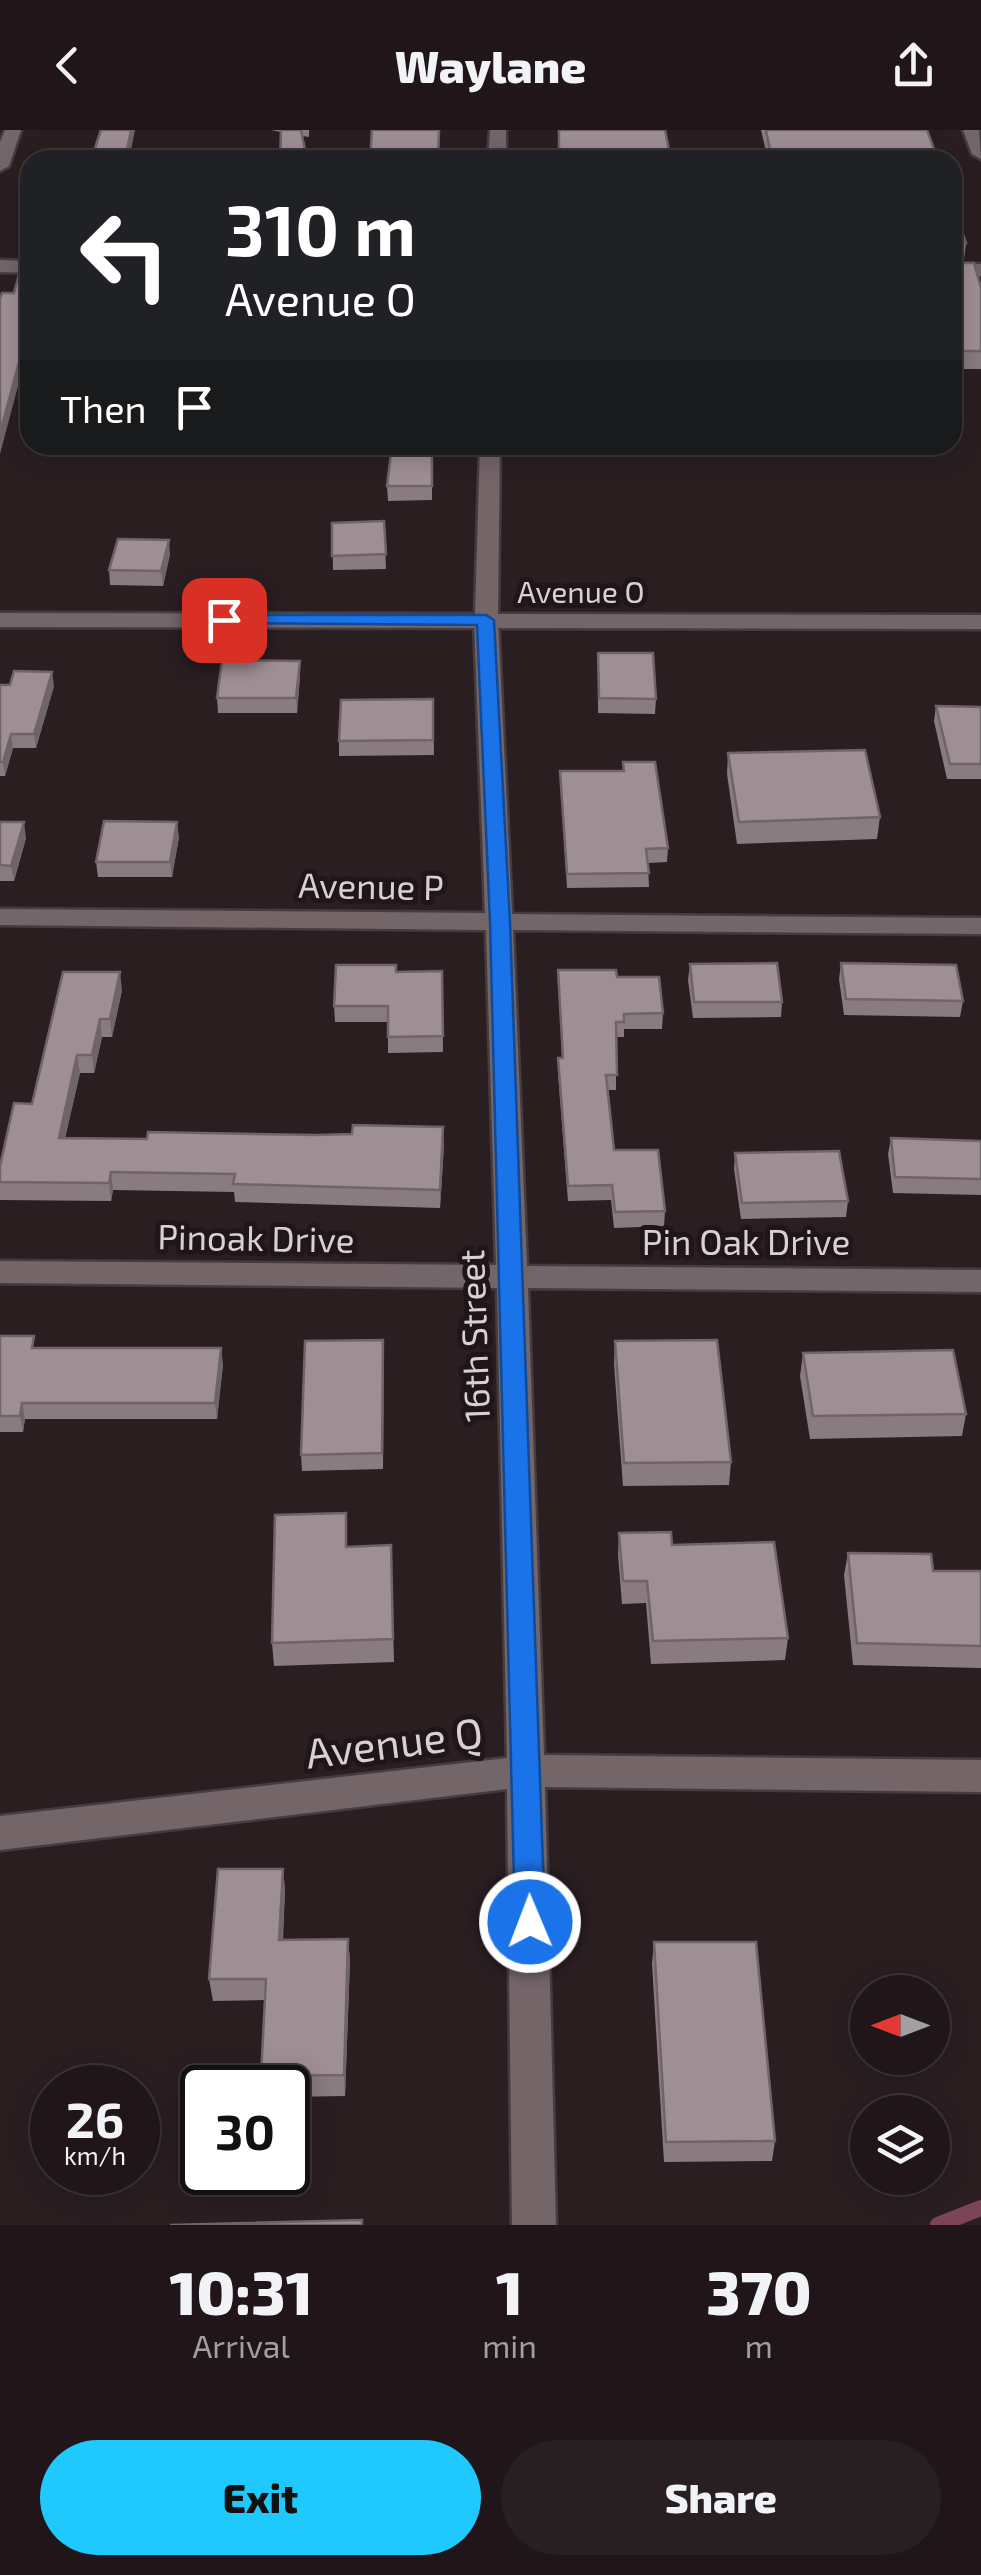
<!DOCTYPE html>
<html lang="en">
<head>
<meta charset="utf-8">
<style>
	:root { --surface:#201619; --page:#281f22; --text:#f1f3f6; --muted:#a29fa2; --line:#3d3538; --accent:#20c9fd }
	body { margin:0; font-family:"Exo 2",sans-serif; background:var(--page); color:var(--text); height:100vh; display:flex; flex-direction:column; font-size:38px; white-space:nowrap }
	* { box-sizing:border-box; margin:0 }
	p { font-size:32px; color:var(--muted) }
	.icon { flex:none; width:55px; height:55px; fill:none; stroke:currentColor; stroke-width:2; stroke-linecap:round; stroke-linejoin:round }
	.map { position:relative; height:2095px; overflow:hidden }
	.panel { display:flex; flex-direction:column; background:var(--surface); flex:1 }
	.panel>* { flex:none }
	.hud { position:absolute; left:20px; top:20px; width:942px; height:305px; border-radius:30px; box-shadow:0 5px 25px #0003,0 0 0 2px var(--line); background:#202124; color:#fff; overflow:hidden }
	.needle { width:65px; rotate:270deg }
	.buttons { position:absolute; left:850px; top:1845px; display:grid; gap:20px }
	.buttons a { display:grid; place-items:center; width:100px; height:100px; border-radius:50%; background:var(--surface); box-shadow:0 5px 25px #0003,0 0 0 2px var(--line); font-size:50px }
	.speed { position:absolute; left:30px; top:1935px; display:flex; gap:20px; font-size:50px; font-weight:700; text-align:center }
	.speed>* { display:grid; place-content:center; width:130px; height:130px; border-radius:50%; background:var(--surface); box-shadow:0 5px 25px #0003,0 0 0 2px var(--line); line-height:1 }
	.speed small { font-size:25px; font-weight:400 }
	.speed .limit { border:5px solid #111; border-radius:15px; background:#fff; color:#111 }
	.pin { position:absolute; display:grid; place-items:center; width:85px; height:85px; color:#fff; margin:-42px; border-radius:20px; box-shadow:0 5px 15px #0006 }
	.me { position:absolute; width:110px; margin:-55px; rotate:359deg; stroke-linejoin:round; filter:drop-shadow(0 0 8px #0008) }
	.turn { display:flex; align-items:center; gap:35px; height:210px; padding:0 40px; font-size:45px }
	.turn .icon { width:130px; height:130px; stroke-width:2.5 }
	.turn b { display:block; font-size:70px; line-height:85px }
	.then { display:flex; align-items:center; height:95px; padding:0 40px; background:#0003; gap:20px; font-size:38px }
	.eta { display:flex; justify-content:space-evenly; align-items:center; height:170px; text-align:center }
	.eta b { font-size:60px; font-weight:800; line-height:70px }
	.cta { display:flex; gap:20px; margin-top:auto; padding:20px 40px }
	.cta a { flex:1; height:115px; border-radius:60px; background:var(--accent); color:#111; font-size:40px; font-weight:800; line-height:115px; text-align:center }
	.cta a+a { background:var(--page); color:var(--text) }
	header { display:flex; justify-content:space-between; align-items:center; height:130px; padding:0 40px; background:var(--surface); font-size:45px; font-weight:800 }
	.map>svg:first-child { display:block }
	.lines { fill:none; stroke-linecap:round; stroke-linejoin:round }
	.stream { stroke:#7c4557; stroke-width:16 }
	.street-casing { stroke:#453c3f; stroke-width:5 }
	.secondary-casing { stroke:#453c3f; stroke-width:5 }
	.street { fill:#746569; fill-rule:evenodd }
	.secondary { fill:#746569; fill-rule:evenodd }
	.wall { fill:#897b7f }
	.shaded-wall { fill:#6f6468 }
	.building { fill:#9f8f94; stroke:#6f6468; stroke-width:2.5 }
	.route { fill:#1a73e8; stroke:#114b97; stroke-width:2.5 }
	.labels { text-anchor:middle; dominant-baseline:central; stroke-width:10; stroke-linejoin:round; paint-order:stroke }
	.far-street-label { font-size:30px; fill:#d8d0d2; stroke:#201518 }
	.street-label { font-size:35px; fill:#d8d0d2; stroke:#201518 }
	.near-street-label { font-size:42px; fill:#d8d0d2; stroke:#201518 }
</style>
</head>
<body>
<header><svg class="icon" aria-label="back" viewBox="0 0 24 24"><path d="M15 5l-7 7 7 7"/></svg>Waylane<svg class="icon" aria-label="share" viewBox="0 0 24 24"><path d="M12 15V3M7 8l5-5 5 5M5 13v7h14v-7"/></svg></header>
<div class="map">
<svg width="981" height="2095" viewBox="0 0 981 2095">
	<rect width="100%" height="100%" fill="#2a1e21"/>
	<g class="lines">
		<!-- stream -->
		<polyline class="stream" points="938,2095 981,2078"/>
		<defs>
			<g id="street">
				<polygon points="5,0 21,0 9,36 0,41 0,12"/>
				<polygon points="963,0 979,0 981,29 972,24"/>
				<polygon points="0,130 30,131 30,143 0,142"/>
				<rect x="952" y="134" width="29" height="12"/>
				<polygon points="486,483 498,490 512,784 981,788 981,804 513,800 527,1136 981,1140 981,1162 528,1158 544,1625 981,1630 981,1662 545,1657 556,2095 512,2095 507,1659 0,1720 0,1686 507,1628 497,1158 0,1153 0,1131 496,1135 486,800 0,795 0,779 485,783 474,490"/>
			</g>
			<g id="secondary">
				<polygon points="490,0 506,0 506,30 488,30"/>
				<polygon points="480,315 500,315 498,484 981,485 981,499 0,497 0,483 475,484"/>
			</g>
		</defs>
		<!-- street casing -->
		<use href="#street" class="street-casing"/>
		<!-- secondary casing -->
		<use href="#secondary" class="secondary-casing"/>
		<!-- street -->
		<use href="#street" class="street"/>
		<!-- secondary -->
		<use href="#secondary" class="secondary"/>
	</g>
	<!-- wall -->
	<g class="wall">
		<polygon points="271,0 309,0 309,7 302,6 306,25 281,2"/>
		<polygon points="761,0 927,0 938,30 768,30"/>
		<polygon points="952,73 966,113 964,130 952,131"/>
		<polygon points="952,131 981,158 981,239 957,239 954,231 952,231"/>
		<polygon points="432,315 432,370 388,371 387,356"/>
		<polygon points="384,391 386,439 333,440 332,393"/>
		<polygon points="170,424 163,456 110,455 109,440"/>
		<polygon points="598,523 656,569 655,584 598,583"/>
		<polygon points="300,546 297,583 218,583 217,568"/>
		<polygon points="0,555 54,556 36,618 13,618 5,646 0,646"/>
		<polygon points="433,569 434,625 339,626 339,611"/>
		<polygon points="936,576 981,577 981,649 947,649 934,591"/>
		<polygon points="728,623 880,687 877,709 737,714 727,644"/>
		<polygon points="623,632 668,718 667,732 648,733 649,757 567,758 560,641 623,641"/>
		<polygon points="0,692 26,708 14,751 0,751"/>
		<polygon points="179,707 172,747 98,747 96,732"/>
		<polygon points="841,833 963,871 960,887 844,885 839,849"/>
		<polygon points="690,834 782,872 781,887 693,888 688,850"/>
		<polygon points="558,840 617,847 663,883 662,899 624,899 624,907 616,907 616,960 607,960 614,1020 665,1081 664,1096 614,1098 611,1070 568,1071 558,943 558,928 562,928"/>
		<polygon points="442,841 443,922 388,923 388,892 335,892 334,876 396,842"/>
		<polygon points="122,860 112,907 102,907 94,943 80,943 65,1008 444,1015 440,1078 235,1072 234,1062 113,1060 111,1071 0,1070 0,1036 32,974"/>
		<polygon points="891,1008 981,1011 981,1065 893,1063 888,1024"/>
		<polygon points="735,1023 848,1071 846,1087 741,1089 734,1039"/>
		<polygon points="0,1206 36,1218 223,1234 217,1289 25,1289 23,1302 0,1302"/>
		<polygon points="615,1211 731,1332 729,1355 623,1356 614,1234"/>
		<polygon points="803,1223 966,1284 962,1306 810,1309 800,1246"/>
		<polygon points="384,1226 383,1339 302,1341 301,1325"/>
		<polygon points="619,1403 672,1415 788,1508 785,1530 651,1534 646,1473 622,1474 618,1425"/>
		<polygon points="391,1415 394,1532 274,1536 272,1513 347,1417"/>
		<polygon points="848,1423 933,1441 981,1441 981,1538 853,1535 844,1445"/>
		<polygon points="283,1739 285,1760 283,1810 348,1809 350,1831 345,1966 288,1967 288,1958 262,1958 261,1946 265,1870 213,1871 209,1849"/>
		<polygon points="654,1812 775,2011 772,2031 664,2032 652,1834"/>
	</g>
	<!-- shaded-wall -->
	<g class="shaded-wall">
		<polygon points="131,0 135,0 129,30 125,30"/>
		<polygon points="30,191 30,211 0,324 0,303"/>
		<polygon points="169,410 170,424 163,456 161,441"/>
		<polygon points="300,531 300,546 297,583 296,568"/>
		<polygon points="52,542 54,556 36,618 34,604"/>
		<polygon points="11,604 13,618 5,646 3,632"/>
		<polygon points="24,692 26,708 14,751 11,736"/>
		<polygon points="177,692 179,707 172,747 170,732"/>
		<polygon points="120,842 122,860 112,907 110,889"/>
		<polygon points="100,889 102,907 94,943 92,925"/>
		<polygon points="77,925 80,943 61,1026 59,1008"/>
		<polygon points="443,997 444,1015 440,1078 440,1060"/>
		<polygon points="111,1042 113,1060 111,1071 109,1053"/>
		<polygon points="221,1218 223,1234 217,1289 215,1273"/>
		<polygon points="22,1273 25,1289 23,1302 20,1286"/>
		<polygon points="283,1739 285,1760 281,1832 279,1810"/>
		<polygon points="348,1809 350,1831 345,1966 344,1945"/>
	</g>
	<!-- building -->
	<g class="building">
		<polygon points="101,0 131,0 125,30 91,30"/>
		<polygon points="281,0 301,0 306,25 312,26 312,30 280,30"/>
		<polygon points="372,0 439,0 438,30 370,30"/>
		<polygon points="559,0 665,0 670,25 664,25 664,30 559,30"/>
		<polygon points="766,0 927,0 938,30 825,30 824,25 771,25"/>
		<polygon points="952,73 966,113 952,114"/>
		<polygon points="30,130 30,191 0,303 0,170 2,163 14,163 22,133"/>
		<polygon points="952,131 954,133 974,133 981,158 981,221 959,221 956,213 952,213"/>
		<polygon points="392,315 432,315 432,356 387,356"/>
		<polygon points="384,391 386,424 332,426 332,393"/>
		<polygon points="118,409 169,410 161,441 109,440"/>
		<polygon points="598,523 653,523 656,569 599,568"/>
		<polygon points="222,530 300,531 296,568 217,568"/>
		<polygon points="14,541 52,542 34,604 11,604 3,632 0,632 0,555 10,555"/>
		<polygon points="433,569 433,610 339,611 341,570"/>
		<polygon points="936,576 981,577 981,634 950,634"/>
		<polygon points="865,620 880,687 739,692 728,623"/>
		<polygon points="623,632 655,632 668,718 646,719 649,743 567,744 560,641 624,641"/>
		<polygon points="104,691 177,692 170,732 96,732"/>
		<polygon points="0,692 24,692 11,736 0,735"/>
		<polygon points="777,833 782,872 694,872 690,834"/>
		<polygon points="841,833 956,835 963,871 846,869"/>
		<polygon points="336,835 396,835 396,842 442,841 443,906 388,907 388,876 334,876"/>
		<polygon points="558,840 616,840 617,847 659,847 663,883 624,884 624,892 616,892 617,945 606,945 614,1020 658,1020 665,1081 615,1082 612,1055 568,1056 558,928 563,928"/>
		<polygon points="63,842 120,842 110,889 100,889 92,925 77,925 59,1008 147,1009 148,1002 317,1005 352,1004 353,995 443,997 440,1060 233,1054 235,1044 111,1042 109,1053 0,1052 0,1036 14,973 32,974"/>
		<polygon points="891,1008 981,1011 981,1049 895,1047"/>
		<polygon points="839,1021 848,1071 742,1073 735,1023"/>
		<polygon points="0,1206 34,1206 32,1218 221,1218 215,1273 22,1273 20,1286 0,1286"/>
		<polygon points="383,1210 382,1323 301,1325 305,1211"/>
		<polygon points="717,1210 731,1332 624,1333 615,1211"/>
		<polygon points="953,1220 966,1284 813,1286 803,1223"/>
		<polygon points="346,1383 346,1417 391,1415 393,1509 272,1513 275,1385"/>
		<polygon points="671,1402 672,1415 774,1412 788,1508 653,1511 647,1451 623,1451 619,1403"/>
		<polygon points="848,1423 931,1424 933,1441 981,1441 981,1516 857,1513"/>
		<polygon points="218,1739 283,1739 279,1810 348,1809 344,1945 261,1946 266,1849 209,1849"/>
		<polygon points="654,1812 756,1812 775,2011 666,2012"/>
		<polygon points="362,2090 362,2095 170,2095"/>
	</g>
	<!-- route -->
	<polygon class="route" points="224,485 486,485 494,490 510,792 545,1792 541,1801 530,1805 520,1801 515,1792 490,792 477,495 218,493 218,486"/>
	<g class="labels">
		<!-- far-street labels -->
		<g class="far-street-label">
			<text x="581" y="461">Avenue O</text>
		</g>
		<!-- street labels -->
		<g class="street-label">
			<text transform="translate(371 755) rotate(1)">Avenue P</text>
			<text transform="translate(256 1107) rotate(1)">Pinoak Drive</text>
			<text x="746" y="1111">Pin Oak Drive</text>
			<text transform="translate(473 1206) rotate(-92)">16th Street</text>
		</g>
		<!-- near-street labels -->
		<g class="near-street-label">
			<text transform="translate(394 1611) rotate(-7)">Avenue Q</text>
		</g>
	</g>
</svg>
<div class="buttons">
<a><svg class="needle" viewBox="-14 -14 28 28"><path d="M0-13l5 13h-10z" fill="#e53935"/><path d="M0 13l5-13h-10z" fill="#a29fa2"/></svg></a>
<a><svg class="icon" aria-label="layers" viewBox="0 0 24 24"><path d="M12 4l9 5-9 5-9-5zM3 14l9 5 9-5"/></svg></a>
</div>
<div class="speed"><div>26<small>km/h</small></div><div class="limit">30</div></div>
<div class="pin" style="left:224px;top:490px;background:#d93025"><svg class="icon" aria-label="arrive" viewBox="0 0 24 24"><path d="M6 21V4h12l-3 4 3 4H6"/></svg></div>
<svg class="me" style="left:530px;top:1792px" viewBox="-20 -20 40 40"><circle r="17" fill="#1a73e8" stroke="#fff" stroke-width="3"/><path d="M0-11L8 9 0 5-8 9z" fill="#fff"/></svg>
<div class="hud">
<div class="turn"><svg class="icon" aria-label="left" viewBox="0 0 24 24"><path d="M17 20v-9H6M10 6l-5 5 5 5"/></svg><div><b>310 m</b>Avenue O</div></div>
<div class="then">Then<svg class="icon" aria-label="arrive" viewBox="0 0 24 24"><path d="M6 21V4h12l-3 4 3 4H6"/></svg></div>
</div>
</div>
<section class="panel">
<div class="eta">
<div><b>10:31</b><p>Arrival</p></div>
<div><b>1</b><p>min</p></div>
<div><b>370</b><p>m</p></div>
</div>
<div class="cta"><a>Exit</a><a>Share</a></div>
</section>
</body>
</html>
